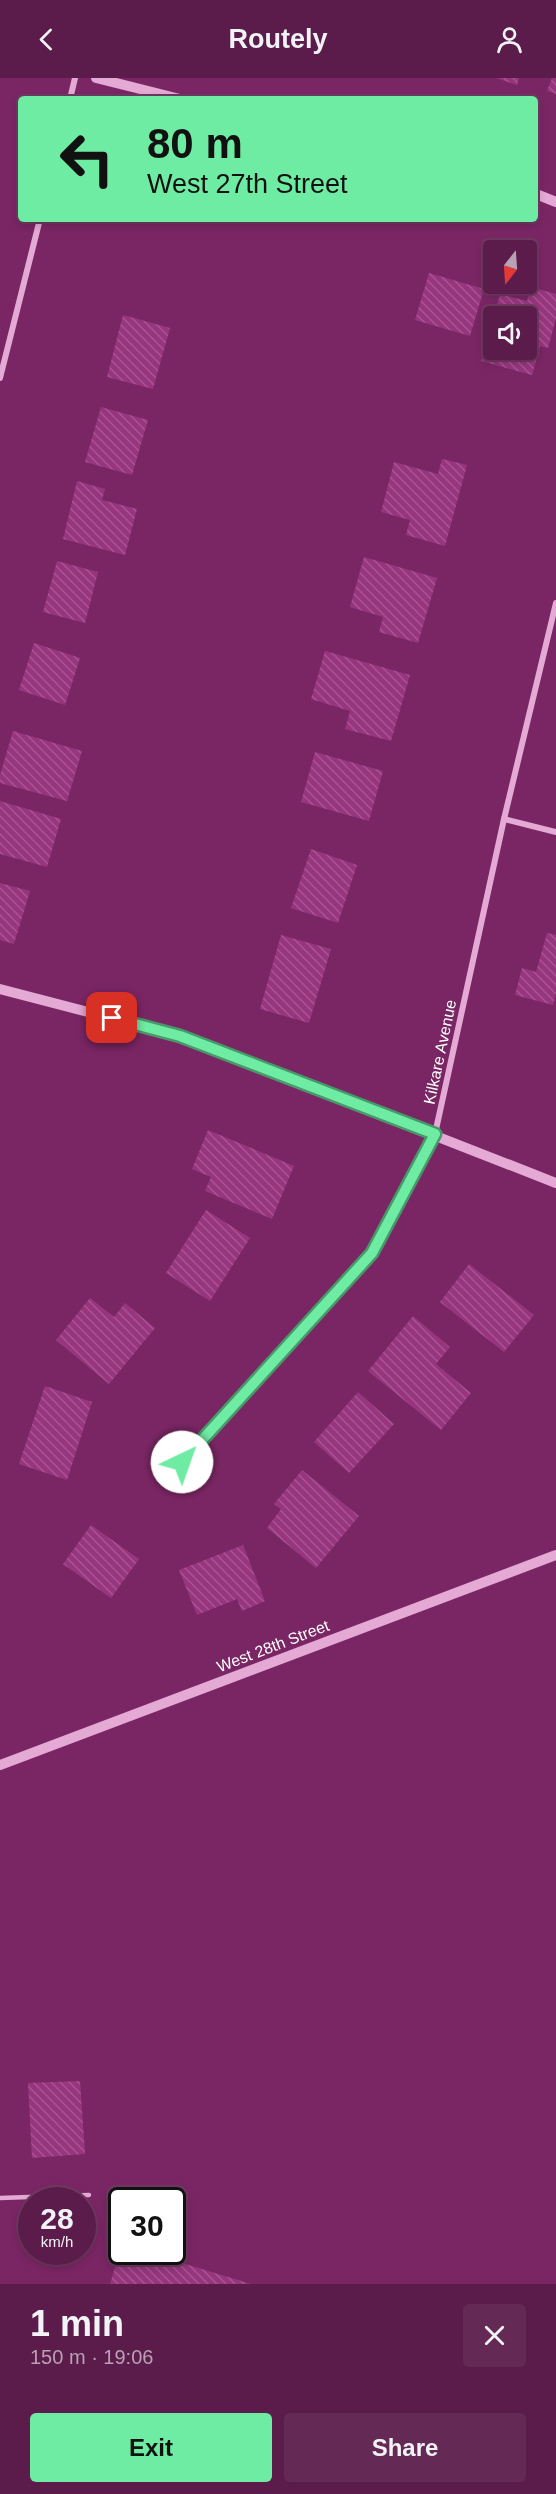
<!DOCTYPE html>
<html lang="en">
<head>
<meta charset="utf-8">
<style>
	:root { --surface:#5c1c4b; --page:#652955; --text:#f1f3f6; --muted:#b8a1b5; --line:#713a63; --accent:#6feca3 }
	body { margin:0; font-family:Arial,sans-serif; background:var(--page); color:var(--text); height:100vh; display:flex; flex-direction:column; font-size:22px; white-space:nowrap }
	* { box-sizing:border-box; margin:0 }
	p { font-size:20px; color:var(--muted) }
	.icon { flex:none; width:33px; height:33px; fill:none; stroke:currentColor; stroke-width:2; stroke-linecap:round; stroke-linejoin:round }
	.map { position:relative; height:2206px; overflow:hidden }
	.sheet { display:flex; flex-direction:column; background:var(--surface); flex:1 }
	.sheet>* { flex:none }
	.guide { position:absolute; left:18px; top:18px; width:520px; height:126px; border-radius:6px; box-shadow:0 3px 9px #0003,0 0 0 2px var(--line); background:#6feca3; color:#111; overflow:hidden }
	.needle { width:39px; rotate:197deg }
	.controls { position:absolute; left:483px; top:162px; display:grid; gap:12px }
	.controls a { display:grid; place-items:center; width:54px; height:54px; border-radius:6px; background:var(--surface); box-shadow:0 3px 9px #0003,0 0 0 2px var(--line); font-size:30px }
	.speed { position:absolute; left:18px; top:2109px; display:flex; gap:12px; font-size:30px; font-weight:700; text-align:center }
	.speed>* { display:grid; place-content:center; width:78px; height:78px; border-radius:50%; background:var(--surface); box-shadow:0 3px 9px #0003,0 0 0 2px var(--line); line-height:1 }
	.speed small { font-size:15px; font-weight:400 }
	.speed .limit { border:3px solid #111; border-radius:9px; background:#fff; color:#111 }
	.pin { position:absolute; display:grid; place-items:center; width:51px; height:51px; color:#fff; margin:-26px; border-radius:12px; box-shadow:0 3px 9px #0006 }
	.me { position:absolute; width:66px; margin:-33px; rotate:42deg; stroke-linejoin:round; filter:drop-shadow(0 0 4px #0008) }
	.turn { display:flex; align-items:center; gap:21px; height:126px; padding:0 30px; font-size:27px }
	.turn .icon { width:78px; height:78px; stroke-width:2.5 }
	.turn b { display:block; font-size:42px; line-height:51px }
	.round { display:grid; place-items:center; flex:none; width:63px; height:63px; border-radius:6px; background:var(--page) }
	.headline { display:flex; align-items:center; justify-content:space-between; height:102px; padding:0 30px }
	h1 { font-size:36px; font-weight:600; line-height:45px }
	.primary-button { display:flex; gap:12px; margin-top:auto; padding:12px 30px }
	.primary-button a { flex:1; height:69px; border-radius:6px; background:var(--accent); color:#111; font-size:24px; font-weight:600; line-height:69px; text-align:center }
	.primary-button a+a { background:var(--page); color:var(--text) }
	header { display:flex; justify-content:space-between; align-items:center; height:78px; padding:0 30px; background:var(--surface); font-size:27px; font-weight:600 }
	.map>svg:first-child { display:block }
	.building { fill:url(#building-back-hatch) }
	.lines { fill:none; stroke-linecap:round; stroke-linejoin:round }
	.service { stroke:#e4a9d5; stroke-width:4.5 }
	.minor { stroke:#e4a9d5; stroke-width:6 }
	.tertiary { stroke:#e4a9d5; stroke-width:10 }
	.route-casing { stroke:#48996a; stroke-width:15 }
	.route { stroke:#6feca3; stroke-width:10 }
	.labels { text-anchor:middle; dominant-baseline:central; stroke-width:6; stroke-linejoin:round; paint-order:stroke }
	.street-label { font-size:16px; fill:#fff; stroke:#7a2664 }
</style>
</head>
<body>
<header><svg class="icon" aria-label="back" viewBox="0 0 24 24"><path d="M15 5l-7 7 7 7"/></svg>Routely<svg class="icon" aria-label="person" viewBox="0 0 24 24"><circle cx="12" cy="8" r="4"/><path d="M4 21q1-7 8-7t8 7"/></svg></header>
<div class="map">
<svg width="556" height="2206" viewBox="0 0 556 2206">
	<defs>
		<pattern id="building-back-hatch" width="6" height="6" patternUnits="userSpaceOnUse" patternTransform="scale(1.5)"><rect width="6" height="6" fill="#97367e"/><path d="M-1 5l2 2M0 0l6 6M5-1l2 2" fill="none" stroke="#a75491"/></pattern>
	</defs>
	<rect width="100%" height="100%" fill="#7a2664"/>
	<!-- building -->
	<g class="building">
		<polygon points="496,0 519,0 517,7"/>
		<polygon points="552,0 556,0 556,16 547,13"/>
		<polygon points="429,195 484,211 470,258 415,242"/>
		<polygon points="531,209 556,216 556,240 548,270 540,268 532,297 481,283 494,239 494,272 526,272 526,238 494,238 500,216 527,223"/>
		<polygon points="123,237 170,250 153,311 107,299"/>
		<polygon points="101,329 148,342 132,397 85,384"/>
		<polygon points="442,381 467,387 445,468 406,457 410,442 381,434 394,384 438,396"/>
		<polygon points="77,403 105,411 102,422 137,431 125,477 63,461"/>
		<polygon points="364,479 437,500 418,565 379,554 383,539 350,529"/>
		<polygon points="57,483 98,494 85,545 43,534"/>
		<polygon points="34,565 80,580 65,627 19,612"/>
		<polygon points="325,573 410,597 391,663 345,651 350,633 311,621"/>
		<polygon points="13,653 82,673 67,723 0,705 0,697"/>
		<polygon points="315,674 383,693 369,743 301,724"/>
		<polygon points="0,723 61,741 47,789 0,776"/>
		<polygon points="311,771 357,787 338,845 291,830"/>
		<polygon points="0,805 30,813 14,866 0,862"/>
		<polygon points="547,855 556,857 556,915 553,927 515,917 522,890 536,894"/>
		<polygon points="281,857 331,871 309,945 260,931"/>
		<polygon points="208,1052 294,1088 272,1141 205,1113 211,1099 192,1091"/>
		<polygon points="206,1132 250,1160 210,1223 166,1195"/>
		<polygon points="469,1186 534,1237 504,1274 440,1224"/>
		<polygon points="90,1220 114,1239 125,1225 155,1250 109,1306 56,1262"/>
		<polygon points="413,1238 450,1269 436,1286 471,1315 441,1352 368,1293"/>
		<polygon points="45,1308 92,1324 67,1402 19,1386"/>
		<polygon points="358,1314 394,1346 349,1395 314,1364"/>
		<polygon points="302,1392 359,1438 316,1490 267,1450 281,1431 274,1426"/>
		<polygon points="91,1447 139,1481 111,1520 63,1486"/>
		<polygon points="243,1467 265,1523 242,1533 237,1521 197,1537 179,1492"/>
		<polygon points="80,2003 85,2076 32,2080 28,2005"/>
		<polygon points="121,2169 122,2174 146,2174 251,2206 110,2206"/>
	</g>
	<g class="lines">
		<!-- service -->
		<polyline class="service" points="0,2120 89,2117"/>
		<!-- minor -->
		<g class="minor">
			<polyline points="70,21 75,0"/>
			<polyline points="0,300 40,141"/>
			<polyline points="504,741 556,754"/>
			<polyline points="182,1384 372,1175 435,1056 504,741 556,525"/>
		</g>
		<!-- tertiary -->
		<g class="tertiary">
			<polyline points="96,0 180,21"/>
			<polyline points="536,116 556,124"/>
			<polyline points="0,911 180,958 556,1105"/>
			<polyline points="0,1687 556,1477"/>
		</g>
	</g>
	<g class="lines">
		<defs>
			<polyline id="route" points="112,940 180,958 435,1056 372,1175 182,1384"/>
		</defs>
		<!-- route casing -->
		<use href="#route" class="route-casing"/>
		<!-- route -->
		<use href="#route" class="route"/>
	</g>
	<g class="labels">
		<!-- street labels -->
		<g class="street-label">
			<text transform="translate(440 974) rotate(-78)">Kilkare Avenue</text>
			<text transform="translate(273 1568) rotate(-21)">West 28th Street</text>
		</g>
	</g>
</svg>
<div class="controls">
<a><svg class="needle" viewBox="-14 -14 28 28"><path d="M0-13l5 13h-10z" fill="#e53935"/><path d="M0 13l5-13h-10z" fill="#b8a1b5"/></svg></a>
<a><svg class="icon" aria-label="sound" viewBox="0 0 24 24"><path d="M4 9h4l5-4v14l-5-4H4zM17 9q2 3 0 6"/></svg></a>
</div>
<div class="speed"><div>28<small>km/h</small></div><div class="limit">30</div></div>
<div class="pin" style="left:112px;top:940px;background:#d93025"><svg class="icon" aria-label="arrive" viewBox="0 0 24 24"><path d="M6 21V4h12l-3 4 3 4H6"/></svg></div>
<svg class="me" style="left:182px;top:1384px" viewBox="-20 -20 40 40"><circle r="19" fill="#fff"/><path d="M0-13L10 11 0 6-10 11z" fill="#6feca3"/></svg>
<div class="guide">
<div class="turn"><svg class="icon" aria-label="left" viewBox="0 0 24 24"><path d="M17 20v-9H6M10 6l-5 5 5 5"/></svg><div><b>80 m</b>West 27th Street</div></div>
</div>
</div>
<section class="sheet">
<div class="headline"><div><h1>1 min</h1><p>150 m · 19:06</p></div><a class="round"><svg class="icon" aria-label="close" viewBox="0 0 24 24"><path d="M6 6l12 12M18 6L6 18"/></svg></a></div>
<div class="primary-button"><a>Exit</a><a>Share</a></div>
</section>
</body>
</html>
